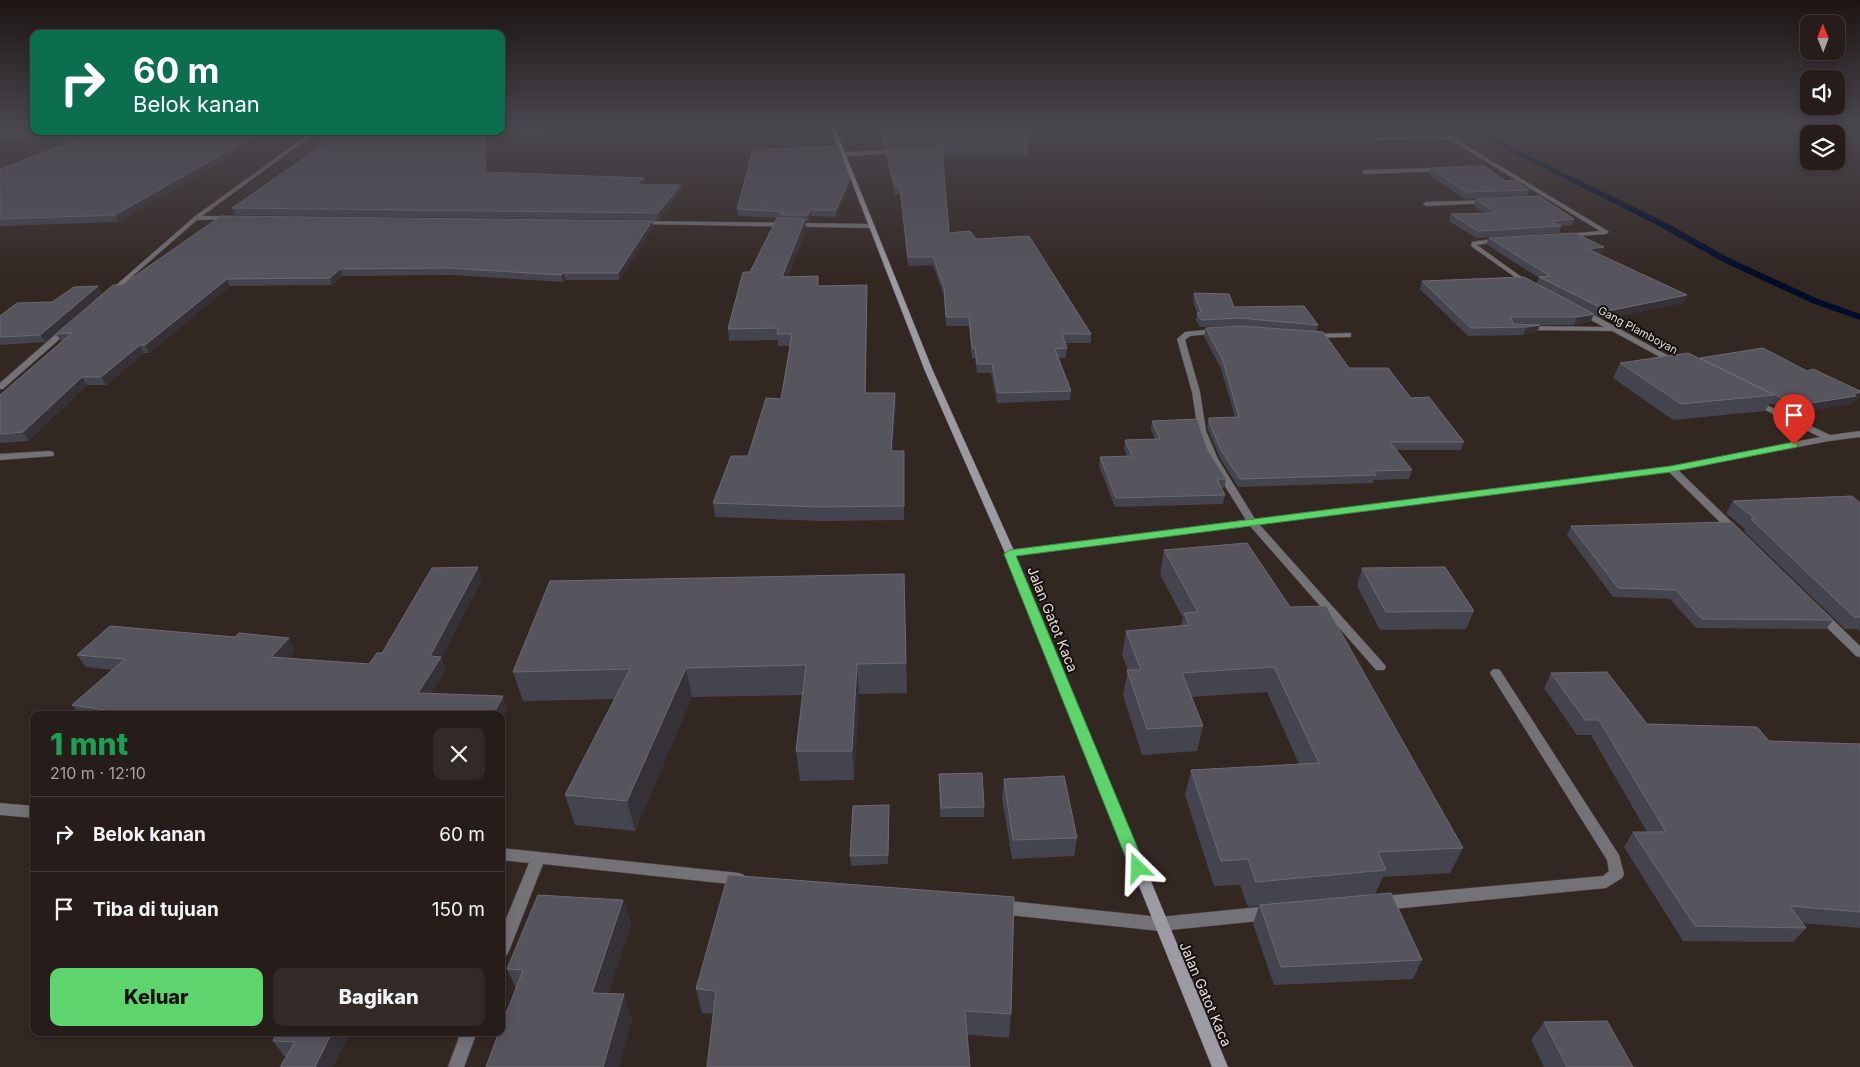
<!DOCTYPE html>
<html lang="id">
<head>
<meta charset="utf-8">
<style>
	:root { --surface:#261d1a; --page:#322a27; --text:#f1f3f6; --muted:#a4a2a2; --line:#423b39; --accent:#5dd56c }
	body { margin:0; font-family:Inter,sans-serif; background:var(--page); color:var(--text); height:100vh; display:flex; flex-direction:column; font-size:19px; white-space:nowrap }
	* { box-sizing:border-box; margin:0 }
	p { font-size:16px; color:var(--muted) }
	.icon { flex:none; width:28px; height:28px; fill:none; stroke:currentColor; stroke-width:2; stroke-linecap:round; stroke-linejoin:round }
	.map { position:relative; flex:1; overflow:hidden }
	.side { position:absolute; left:30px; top:711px; width:475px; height:325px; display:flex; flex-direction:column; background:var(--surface); border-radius:10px; box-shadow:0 2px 12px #0003,0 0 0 1px var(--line) }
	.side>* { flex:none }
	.guide { position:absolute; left:30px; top:30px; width:475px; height:105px; border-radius:10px; box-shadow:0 2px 12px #0003,0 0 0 1px var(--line); background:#0b6e4f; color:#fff; overflow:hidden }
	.needle { width:32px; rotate:359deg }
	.controls { position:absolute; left:1800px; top:15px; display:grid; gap:10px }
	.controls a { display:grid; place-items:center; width:45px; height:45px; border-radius:10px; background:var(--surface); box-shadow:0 2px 12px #0003,0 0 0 1px var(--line); font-size:25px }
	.pin { position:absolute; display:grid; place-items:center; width:42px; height:42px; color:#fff; margin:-51px -21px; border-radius:50% 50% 50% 0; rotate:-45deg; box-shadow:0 0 5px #0007 }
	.pin .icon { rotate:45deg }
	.me { position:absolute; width:55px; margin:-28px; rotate:338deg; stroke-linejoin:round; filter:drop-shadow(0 0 4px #0008) }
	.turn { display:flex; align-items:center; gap:18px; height:105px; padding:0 20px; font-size:22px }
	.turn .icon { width:65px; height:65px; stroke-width:2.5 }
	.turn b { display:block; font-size:35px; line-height:42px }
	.round { display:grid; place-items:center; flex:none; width:52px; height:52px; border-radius:10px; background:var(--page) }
	.overview { display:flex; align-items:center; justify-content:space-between; height:85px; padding:0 20px }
	h1 { font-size:30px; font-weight:800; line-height:38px; color:#1e9e55 }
	.button { display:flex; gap:10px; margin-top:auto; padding:10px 20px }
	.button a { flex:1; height:58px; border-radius:10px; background:var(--accent); color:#111; font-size:20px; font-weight:800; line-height:58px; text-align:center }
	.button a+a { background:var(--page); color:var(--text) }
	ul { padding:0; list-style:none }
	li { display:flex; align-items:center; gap:15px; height:75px; padding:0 20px; border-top:1px solid var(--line) }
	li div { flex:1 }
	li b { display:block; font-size:19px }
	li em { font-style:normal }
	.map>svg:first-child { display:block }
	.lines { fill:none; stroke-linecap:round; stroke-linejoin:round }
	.stream { fill:#000d29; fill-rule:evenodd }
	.street-casing { stroke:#504440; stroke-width:1 }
	.secondary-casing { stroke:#504440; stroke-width:1 }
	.street { fill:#737277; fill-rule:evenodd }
	.secondary { fill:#9c9aa3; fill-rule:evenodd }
	.wall { fill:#44444e }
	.shaded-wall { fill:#363136 }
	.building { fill:#56545d; stroke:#6c6a71 }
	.route { fill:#5dd56c; stroke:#3c8a46 }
	.labels { text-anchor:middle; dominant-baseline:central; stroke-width:4; stroke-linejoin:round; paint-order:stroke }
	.far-street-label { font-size:11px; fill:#e7dfdc; stroke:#16110f }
	.street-label { font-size:14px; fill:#e7dfdc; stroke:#16110f }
</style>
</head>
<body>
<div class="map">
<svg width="1860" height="1067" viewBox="0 0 1860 1067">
	<rect width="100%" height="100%" fill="#332722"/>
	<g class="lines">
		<!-- stream -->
		<polygon class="stream" points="1470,128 1477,128 1520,152 1663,221 1729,258 1818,299 1860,314 1860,320 1812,303 1723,262 1657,225 1516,154"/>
		<defs>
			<g id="street">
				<polygon points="313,131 318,131 202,216 230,216 233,218 232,219 197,220 111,295 107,295 107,293 194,217"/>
				<polygon points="1452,137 1608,231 1609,232 1606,234 1565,237 1565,235 1567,234 1600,231 1449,139 1374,140 1372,139 1374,138"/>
				<polygon points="900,150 902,153 843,156 840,154 843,152"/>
				<polygon points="1441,168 1444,170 1443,171 1365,174 1362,172 1365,170"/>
				<polygon points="1490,200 1491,201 1488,203 1426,206 1423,204 1426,202"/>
				<polygon points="640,221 872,224 875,226 872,228 638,224 638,222"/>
				<polygon points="1500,238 1502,239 1502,241 1477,245 1530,283 1530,285 1526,285 1471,246 1472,242"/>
				<polygon points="1577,309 1583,309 1680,362 1676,364 1673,364 1612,331 1527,330 1523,328 1527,326 1604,327 1577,313"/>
				<polygon points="64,327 70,327 71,329 3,389 0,389 0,383"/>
				<polygon points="1217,329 1221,331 1220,333 1190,336 1185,340 1200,392 1206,431 1218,459 1255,519 1671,466 1820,437 1753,404 1753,400 1756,400 1830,435 1860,431 1860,437 1829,441 1678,470 1739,529 1740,531 1739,533 1731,533 1669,472 1259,524 1384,664 1386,667 1384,670 1376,670 1250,526 1010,556 1005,553 1010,550 1246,520 1208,459 1198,431 1192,392 1177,339 1185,332"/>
				<polygon points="1348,333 1351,333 1351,337 1311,338 1307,336 1311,334"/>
				<polygon points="50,451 53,452 54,454 53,456 0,460 0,454"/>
				<polygon points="1820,610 1824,611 1860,646 1860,657 1856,656 1816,617 1814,614 1816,611"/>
				<polygon points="1496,669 1500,670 1619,855 1624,874 1622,878 1606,888 1383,910 1378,908 1376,903 1378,898 1383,896 1603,876 1609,871 1607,860 1490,673 1492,670"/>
				<polygon points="0,803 34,806 34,818 0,815"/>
				<polygon points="501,848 739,873 744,875 746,879 744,883 739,885 543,864 509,951 506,956 501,958 501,931 529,863 501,860"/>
				<polygon points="1000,900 1160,917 1269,906 1274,908 1276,913 1274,918 1269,920 1160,931 1000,914 995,912 993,907 995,902"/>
				<polygon points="461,1032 477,1032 464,1067 448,1067"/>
			</g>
			<polygon id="secondary" points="831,128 835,128 933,371 1015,553 1228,1067 1212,1067 1005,553 925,371"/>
		</defs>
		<!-- street casing -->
		<use href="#street" class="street-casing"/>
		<!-- secondary casing -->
		<use href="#secondary" class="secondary-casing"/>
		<!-- street -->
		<use href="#street" class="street"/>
		<!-- secondary -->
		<use href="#secondary" class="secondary"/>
	</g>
	<!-- wall -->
	<g class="wall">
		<polygon points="501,128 555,128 555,131 487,133 487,172 645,184 644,185 682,191 659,220 235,215 232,208 322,145 316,135 314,131 501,131"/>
		<polygon points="880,128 1026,128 1028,149 1028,156 942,155 949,233 976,239 1091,334 1091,343 1065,343 1067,348 1066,358 1059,358 1071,391 1070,400 997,403 991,373 977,373 975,358 972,358 969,326 946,326 944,296 933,265 908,266 900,194 895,195 886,156 886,149 926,148 884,149"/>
		<polygon points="274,131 118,222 0,226 0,169 79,139 5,144 2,138"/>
		<polygon points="1430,168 1505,181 1529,190 1527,196 1464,199 1428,174"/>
		<polygon points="850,178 850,184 836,217 811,216 809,221 805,221 806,229 788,277 818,286 867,285 866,393 895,393 896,405 892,451 904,451 904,520 821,521 715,517 713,503 748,456 781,399 790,346 778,346 778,340 729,341 728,329 750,272 781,218 738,216 737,209"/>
		<polygon points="1476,199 1574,219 1572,225 1561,226 1559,233 1476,238 1449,221 1451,214 1485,213 1474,206"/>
		<polygon points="652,221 653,227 619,280 566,280 563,282 451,275 343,276 332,285 230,286 149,353 144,353 106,385 87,385 28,441 0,443 0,395 62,341 61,341 56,334 122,285"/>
		<polygon points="1489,238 1604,247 1602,254 1599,254 1684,303 1604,319 1536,284 1539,278 1486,244"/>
		<polygon points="1524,277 1591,321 1574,325 1540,325 1537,332 1523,335 1468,336 1420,289 1422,281"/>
		<polygon points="102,293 45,342 0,345 0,316"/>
		<polygon points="1194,293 1234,307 1318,325 1316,332 1349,368 1411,398 1464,442 1461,450 1397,450 1412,470 1409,479 1374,480 1373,483 1238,487 1220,458 1208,430 1207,427 1209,418 1235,417 1221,369 1204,336 1206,328 1258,327 1237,326 1200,327 1196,320 1197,313 1193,301"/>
		<polygon points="1699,358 1700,358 1807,371 1860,391 1860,395 1857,400 1852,401 1851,404 1806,411 1801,408 1784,410 1770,403 1765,411 1673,420 1613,378 1620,363"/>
		<polygon points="1152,421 1208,451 1226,479 1224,488 1221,488 1225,495 1223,504 1115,507 1099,466 1100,457 1127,456 1124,448 1125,440 1155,439 1151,429"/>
		<polygon points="1733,501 1860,503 1860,631 1857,629 1845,629 1744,531 1745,529 1726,513"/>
		<polygon points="1571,526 1833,620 1826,629 1696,628 1670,599 1613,597 1567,535"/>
		<polygon points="1164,550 1290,607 1463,848 1450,873 1383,877 1375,894 1422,960 1413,979 1274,985 1253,924 1259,906 1248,907 1240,885 1214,886 1185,795 1191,770 1299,764 1267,692 1191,697 1203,726 1197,751 1142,755 1123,695 1128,670 1122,655 1126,631 1181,626 1183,618 1160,574"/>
		<polygon points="1362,568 1474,611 1466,629 1380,630 1357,586"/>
		<polygon points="904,574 907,693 859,694 854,780 800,781 796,751 803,695 692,697 635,831 575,825 565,795 615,699 523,701 513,672"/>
		<polygon points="482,579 441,658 446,670 431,693 507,709 501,715 79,715 72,705 112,670 86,667 77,655 235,637 289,638 295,651 288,658 369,664 382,653"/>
		<polygon points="1551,673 1647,724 1769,741 1860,744 1860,928 1802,923 1806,928 1793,942 1683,941 1624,847 1633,832 1647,832 1591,735 1577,735 1544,688"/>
		<polygon points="939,774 984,807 984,817 940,817"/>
		<polygon points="1004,779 1077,838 1074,856 1012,859 1002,798"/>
		<polygon points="889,815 888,864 851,866 850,856"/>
		<polygon points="623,900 631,924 608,993 632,1018 619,1067 486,1067 516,988 507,969"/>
		<polygon points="696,989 1011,1014 1009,1038 702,1013"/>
		<polygon points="1544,1022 1633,1067 1544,1067 1531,1040"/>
		<polygon points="277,1032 350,1032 333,1067 280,1067 286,1056 284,1056 273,1041"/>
	</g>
	<!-- shaded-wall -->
	<g class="shaded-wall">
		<polygon points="263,131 274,131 118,222 115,215"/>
		<polygon points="485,131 486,131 487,133 487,178 485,172"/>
		<polygon points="97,132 100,138 5,144 2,138"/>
		<polygon points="644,178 645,184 637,191 636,185"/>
		<polygon points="850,178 850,184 836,217 836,210"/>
		<polygon points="681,185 682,191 659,220 658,213"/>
		<polygon points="810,210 811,216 809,221 808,215"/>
		<polygon points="805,219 806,229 783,289 782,277"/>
		<polygon points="652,221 653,227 619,280 618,273"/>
		<polygon points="1604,247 1602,254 1585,256 1588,249"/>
		<polygon points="340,269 343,276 332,285 330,278"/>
		<polygon points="564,273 566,280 563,282 561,275"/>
		<polygon points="227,279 230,286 149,353 145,345"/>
		<polygon points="867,285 867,296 865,405 865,393"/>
		<polygon points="98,286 102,293 45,342 40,335"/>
		<polygon points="1687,295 1684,303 1604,319 1608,311"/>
		<polygon points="1594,314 1591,321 1574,325 1577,317"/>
		<polygon points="1540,325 1537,332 1523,335 1526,327"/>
		<polygon points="140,345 144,353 106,385 101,377"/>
		<polygon points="82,377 87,385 28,441 23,432"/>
		<polygon points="1860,392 1860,395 1857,400 1852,401 1851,404 1806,411 1811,403"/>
		<polygon points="895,393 896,405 892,465 891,451"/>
		<polygon points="478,567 482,579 441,658 446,670 423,706 418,693 430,656"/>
		<polygon points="289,638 295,651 277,669 271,657"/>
		<polygon points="857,664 859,694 854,780 852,751"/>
		<polygon points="686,668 692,697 635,831 627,801"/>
		<polygon points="503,696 507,709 501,721 501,715 493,715"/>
		<polygon points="623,900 631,924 601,1017 592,993"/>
		<polygon points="624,994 632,1018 619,1067 603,1067"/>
		<polygon points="332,1032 350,1032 333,1067 315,1067"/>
	</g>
	<!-- building -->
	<g class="building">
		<polygon points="17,128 34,128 34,131 263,131 115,215 0,219 0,169 97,132 2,138"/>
		<polygon points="881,128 1026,128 1028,149 942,148 949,233 970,231 976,239 1029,236 1091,334 1062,334 1067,348 1055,349 1071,391 998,393 992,364 977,364 975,348 972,348 969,317 946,317 944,287 933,257 908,257 900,187 895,187 886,149 951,147 953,144 949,140 884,142"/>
		<polygon points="315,131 485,131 485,172 644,178 636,185 681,185 658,213 232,208 323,145"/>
		<polygon points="838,146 850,178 836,210 810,210 808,215 781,215 782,212 737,209 753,150"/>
		<polygon points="1484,166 1505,181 1514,180 1529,190 1466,192 1430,168"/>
		<polygon points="1539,196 1574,219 1551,221 1561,226 1478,231 1451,214 1496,213 1476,199"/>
		<polygon points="221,216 652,221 618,273 564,273 561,275 448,268 340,269 330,278 227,279 145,345 140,345 101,377 82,377 23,432 0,434 0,395 72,333 56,334 113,285 122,285"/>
		<polygon points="777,218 805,219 782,277 818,276 818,286 867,285 865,393 895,393 891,451 904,451 904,506 820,507 713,503 731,456 748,456 766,398 781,399 792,334 777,334 778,328 728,329 743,272 750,272"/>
		<polygon points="1575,233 1604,247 1588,249 1687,295 1608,311 1539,277 1550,276 1489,238"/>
		<polygon points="1524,277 1594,314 1577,317 1511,317 1513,324 1540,325 1526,327 1471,328 1422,281"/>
		<polygon points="98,286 40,335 0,337 0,316 17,303 52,302 74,287"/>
		<polygon points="1194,293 1229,294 1234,307 1304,306 1318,325 1239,318 1201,320 1197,313 1201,312"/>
		<polygon points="1240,326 1323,332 1349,368 1388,368 1411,398 1429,397 1464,442 1390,442 1412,470 1372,471 1376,475 1240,479 1221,450 1209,422 1209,418 1239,417 1223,361 1206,328"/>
		<polygon points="1763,348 1807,371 1813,369 1860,391 1860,392 1853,394 1856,396 1811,403 1806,400 1788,401 1700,358"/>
		<polygon points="1688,353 1774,395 1681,404 1620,363"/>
		<polygon points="1197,419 1208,451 1226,479 1217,479 1225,495 1116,498 1100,457 1132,456 1125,440 1160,439 1152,421"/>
		<polygon points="1852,496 1860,503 1860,617 1854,617 1751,519 1755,519 1733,501"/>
		<polygon points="1732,522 1833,620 1702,619 1676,590 1618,588 1571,526"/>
		<polygon points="1247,543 1290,607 1326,606 1463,848 1378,852 1386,870 1256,882 1248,859 1221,861 1191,770 1319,763 1274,667 1182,673 1203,726 1147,729 1127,670 1141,670 1126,631 1189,625 1184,613 1198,612 1164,550"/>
		<polygon points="478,567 430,656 441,657 418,693 503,696 493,715 139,715 72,705 125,659 77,655 110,626 235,637 239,633 289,638 271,657 369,664 377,653 382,653 432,568"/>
		<polygon points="1445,567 1474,611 1386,612 1362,568"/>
		<polygon points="904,574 906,663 857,664 852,751 796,751 806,665 686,668 627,801 565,795 630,669 513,672 550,581"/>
		<polygon points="1607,672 1647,724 1757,727 1769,741 1860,744 1860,912 1790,906 1806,928 1695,926 1633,832 1666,832 1599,720 1585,720 1551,673"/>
		<polygon points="982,773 984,807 941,808 939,774"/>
		<polygon points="1064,776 1077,838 1013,840 1004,779"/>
		<polygon points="889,805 888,855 850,856 853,806"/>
		<polygon points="728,875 1014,897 1011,1014 965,1011 970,1067 707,1067 716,991 696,989"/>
		<polygon points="1391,893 1422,960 1281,967 1260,905"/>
		<polygon points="538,895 623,900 592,993 624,994 603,1067 486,1067 499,1032 501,1032 501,1027 523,970 507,969"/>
		<polygon points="1607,1021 1633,1067 1567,1067 1544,1022"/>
		<polygon points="277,1032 332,1032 315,1067 280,1067 295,1042 273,1041"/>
	</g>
	<!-- sky -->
	<linearGradient id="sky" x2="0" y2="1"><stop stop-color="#1c1513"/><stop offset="0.46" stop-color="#4a474f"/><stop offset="1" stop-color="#4a474f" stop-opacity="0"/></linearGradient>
	<rect width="1860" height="277" fill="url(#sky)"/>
	<!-- route -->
	<polygon class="route" points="1794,442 1797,443 1797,447 1671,472 1016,556 1146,868 1144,873 1138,875 1132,873 1130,868 1004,554 1010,550 1671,466"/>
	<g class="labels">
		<!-- far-street labels -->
		<g class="far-street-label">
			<text transform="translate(1638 330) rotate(28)">Gang Plamboyan</text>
		</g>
		<!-- street labels -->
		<g class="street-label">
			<text transform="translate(1053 619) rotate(68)">Jalan Gatot Kaca</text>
			<text transform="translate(1206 994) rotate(67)">Jalan Gatot Kaca</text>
		</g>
	</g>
</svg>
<div class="controls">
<a><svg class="needle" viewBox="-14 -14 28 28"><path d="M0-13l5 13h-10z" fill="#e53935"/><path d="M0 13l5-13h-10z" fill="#a4a2a2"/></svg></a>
<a><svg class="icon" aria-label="sound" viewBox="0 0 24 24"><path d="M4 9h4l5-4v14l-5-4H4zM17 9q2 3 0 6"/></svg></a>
<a><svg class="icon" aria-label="layers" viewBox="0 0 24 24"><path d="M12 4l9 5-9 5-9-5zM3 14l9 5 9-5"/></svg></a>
</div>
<div class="pin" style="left:1794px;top:445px;background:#d93025"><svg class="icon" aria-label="arrive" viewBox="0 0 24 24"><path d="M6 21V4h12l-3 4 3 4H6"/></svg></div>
<svg class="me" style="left:1138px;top:868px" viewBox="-20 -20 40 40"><path d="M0-17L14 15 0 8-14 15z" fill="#5dd56c" stroke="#fff" stroke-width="4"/></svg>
<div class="guide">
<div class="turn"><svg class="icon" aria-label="right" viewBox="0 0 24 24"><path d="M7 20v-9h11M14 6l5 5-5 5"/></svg><div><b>60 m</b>Belok kanan</div></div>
</div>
<section class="side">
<div class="overview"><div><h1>1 mnt</h1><p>210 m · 12:10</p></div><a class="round"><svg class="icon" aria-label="close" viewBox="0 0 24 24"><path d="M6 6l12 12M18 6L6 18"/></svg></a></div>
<ul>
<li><svg class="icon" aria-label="right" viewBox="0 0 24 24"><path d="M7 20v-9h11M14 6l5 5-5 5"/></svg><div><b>Belok kanan</b></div><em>60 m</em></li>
<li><svg class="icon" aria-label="arrive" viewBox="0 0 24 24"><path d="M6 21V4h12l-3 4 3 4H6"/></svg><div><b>Tiba di tujuan</b></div><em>150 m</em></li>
</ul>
<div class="button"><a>Keluar</a><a>Bagikan</a></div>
</section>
</div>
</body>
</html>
